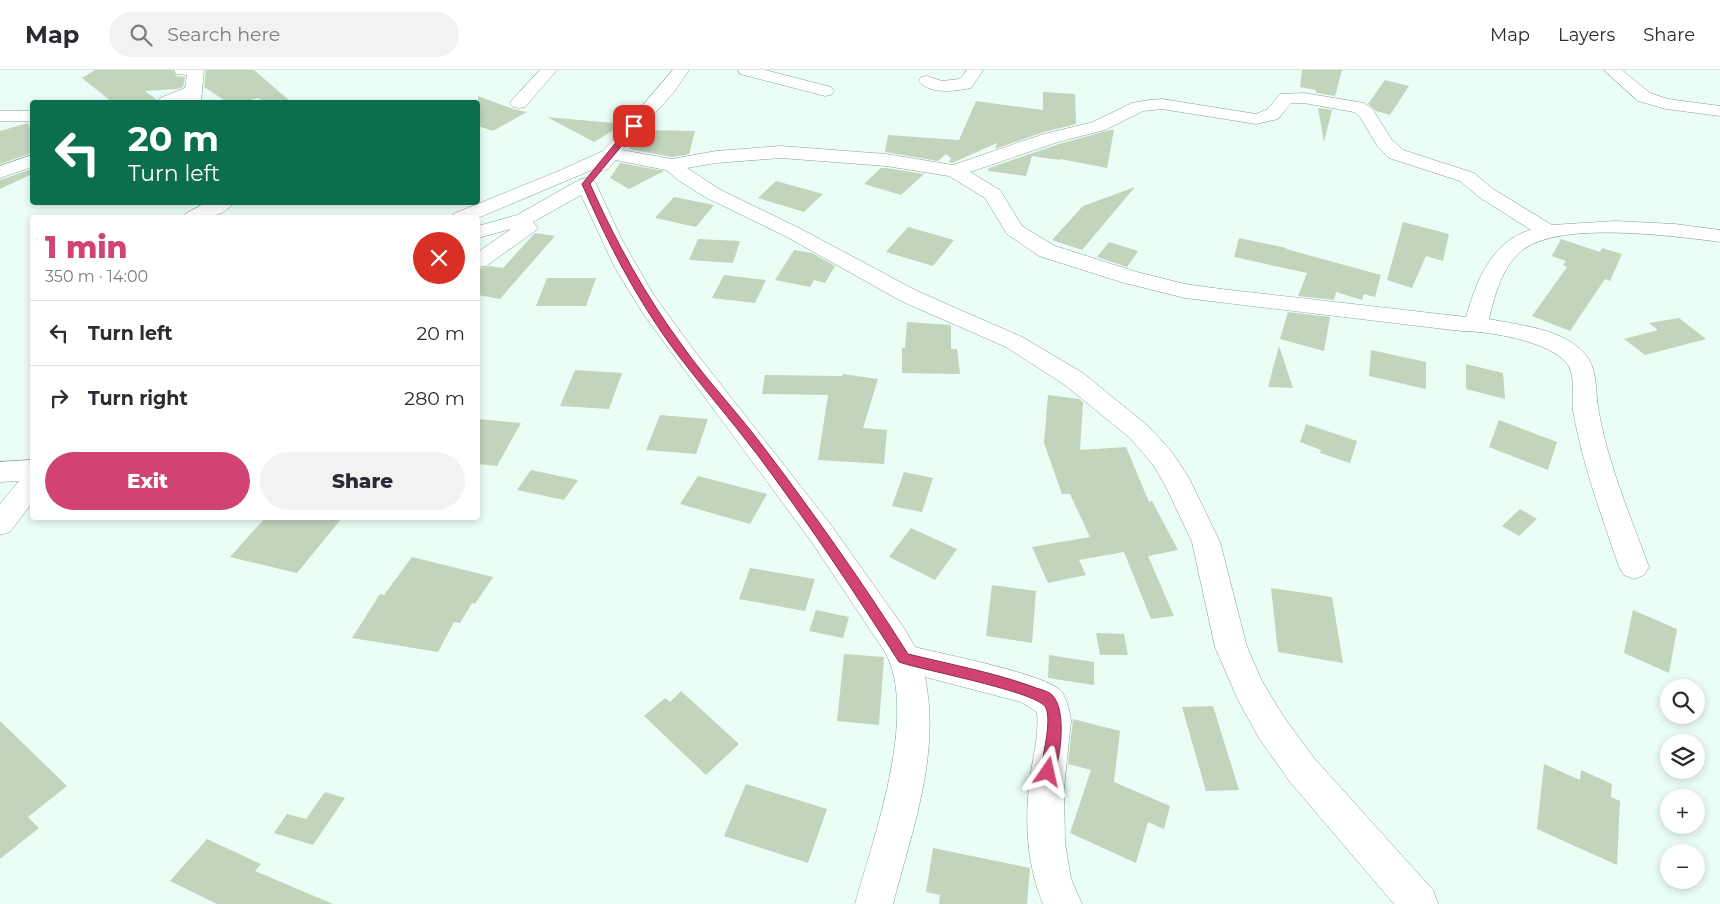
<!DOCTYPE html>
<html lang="en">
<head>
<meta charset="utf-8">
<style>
	:root { --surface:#fff; --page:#f2f2f3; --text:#2b2b33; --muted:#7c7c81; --line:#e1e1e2; --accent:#d14370 }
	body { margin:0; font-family:Montserrat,sans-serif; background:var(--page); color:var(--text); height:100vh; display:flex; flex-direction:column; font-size:19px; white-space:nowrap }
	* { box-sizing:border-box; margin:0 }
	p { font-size:16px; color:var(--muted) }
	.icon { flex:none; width:28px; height:28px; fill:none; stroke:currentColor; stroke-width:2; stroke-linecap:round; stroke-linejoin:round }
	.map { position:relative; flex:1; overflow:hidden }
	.side { position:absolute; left:30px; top:145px; width:450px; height:305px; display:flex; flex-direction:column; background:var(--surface); border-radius:5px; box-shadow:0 2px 8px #0003 }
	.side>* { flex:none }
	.guide { position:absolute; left:30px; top:30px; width:450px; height:105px; border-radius:5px; box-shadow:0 2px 8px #0003; background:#0b6e4f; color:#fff; overflow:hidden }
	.tools { position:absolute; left:1660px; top:609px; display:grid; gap:10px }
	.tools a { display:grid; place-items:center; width:45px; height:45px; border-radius:50%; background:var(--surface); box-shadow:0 2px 8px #0003; font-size:25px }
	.pin { position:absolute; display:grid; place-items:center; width:42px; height:42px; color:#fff; margin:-21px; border-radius:10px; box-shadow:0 2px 8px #0006 }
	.me { position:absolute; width:55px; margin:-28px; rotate:11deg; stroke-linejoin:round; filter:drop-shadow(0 0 4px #0008) }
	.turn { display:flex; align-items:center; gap:18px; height:105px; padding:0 15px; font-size:22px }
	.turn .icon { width:65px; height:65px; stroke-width:2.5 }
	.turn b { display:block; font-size:35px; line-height:42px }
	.round { display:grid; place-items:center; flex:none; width:52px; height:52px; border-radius:26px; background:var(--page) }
	.summary { display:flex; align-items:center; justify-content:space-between; height:85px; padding:0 15px }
	h1 { font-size:30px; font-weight:800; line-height:38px; color:var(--accent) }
	.primary-button { display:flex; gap:10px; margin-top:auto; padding:10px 15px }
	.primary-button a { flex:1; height:58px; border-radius:30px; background:var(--accent); color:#fff; font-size:20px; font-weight:800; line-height:58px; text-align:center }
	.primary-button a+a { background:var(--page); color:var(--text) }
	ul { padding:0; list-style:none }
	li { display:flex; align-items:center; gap:15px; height:65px; padding:0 15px; border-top:1px solid var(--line) }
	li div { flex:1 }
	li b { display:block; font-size:19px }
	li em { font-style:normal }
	header { display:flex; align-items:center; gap:30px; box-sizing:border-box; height:70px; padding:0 25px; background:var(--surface); border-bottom:1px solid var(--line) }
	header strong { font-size:24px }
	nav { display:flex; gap:28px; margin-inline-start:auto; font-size:18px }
	.search { width:350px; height:45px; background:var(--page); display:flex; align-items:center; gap:12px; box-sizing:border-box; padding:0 18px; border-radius:28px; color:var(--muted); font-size:19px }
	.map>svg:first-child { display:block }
	.building { fill:#c3d4bd }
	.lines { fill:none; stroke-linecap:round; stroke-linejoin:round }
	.minor-casing { stroke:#83a095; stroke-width:1 }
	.minor { fill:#fff; fill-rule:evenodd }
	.route { fill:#d14370; stroke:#882c49 }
</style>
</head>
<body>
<header>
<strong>Map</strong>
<div class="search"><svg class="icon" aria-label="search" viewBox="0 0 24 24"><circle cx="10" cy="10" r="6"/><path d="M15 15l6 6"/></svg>Search here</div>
<nav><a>Map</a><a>Layers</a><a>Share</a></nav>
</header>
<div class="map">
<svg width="1720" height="834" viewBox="0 0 1720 834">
	<rect width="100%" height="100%" fill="#ebfef6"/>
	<!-- building -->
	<g class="building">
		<polygon points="95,0 172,0 176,6 185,7 183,17 178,19 145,21 157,30 156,32 112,32 82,8"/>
		<polygon points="206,0 254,0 291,32 264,32 258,28 244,32 227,32 204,17"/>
		<polygon points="1302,0 1342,0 1335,26 1316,23 1316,20 1300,17"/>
		<polygon points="1385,10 1409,16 1390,45 1376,41 1368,34"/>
		<polygon points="1043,22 1075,24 1076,54 1044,62 995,79 997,73 952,93 949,92 951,88 946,84 938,91 885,82 888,65 959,70 976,31 1043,40"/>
		<polygon points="478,26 513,39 527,42 493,61 478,56"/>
		<polygon points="1318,38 1332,40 1324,72"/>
		<polygon points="547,47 624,54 594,72"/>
		<polygon points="28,53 32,66 32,83 0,94 0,61"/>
		<polygon points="642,60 695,61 689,84 672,87 629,79"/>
		<polygon points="1110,60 1114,60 1107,98 1060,89 1059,90 1032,86 1026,106 988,101 989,98 1059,74"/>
		<polygon points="620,93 664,101 629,119 610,108"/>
		<polygon points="881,98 886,98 924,104 901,125 864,114"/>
		<polygon points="32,99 32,104 0,119 0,110"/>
		<polygon points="776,111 823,124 804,142 758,128"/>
		<polygon points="1135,117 1082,180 1052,170 1083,136"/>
		<polygon points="674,127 714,135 696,157 655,148"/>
		<polygon points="1403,152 1449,164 1443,191 1426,186 1412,218 1387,210"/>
		<polygon points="908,157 954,170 933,196 886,182"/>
		<polygon points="535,163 555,166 500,229 478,225 478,199 490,196 503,198"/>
		<polygon points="1239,168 1286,178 1286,179 1381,205 1375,227 1364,224 1362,230 1336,222 1334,230 1298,226 1307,203 1234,187"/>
		<polygon points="698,169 740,171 733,193 689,190"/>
		<polygon points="1561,169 1600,182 1602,178 1622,184 1610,211 1605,209 1570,261 1532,246 1567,197 1563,195 1566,191 1552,186"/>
		<polygon points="1109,172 1138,181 1127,197 1097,187"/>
		<polygon points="794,180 812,183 835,196 825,213 814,210 810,217 775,210"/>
		<polygon points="724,205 766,210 755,233 712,228"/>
		<polygon points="547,208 596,208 586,236 536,236"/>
		<polygon points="1288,242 1330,247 1324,281 1280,269"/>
		<polygon points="1679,248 1706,269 1645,285 1624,269 1658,260 1649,253"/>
		<polygon points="907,252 951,255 951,279 957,279 960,304 902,303 902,278 905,278"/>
		<polygon points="1279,276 1293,318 1268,317"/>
		<polygon points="1371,280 1426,292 1426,319 1369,306"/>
		<polygon points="1466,294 1503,303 1505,329 1466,319"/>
		<polygon points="575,300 622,303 609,339 560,336"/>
		<polygon points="843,304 878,309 863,358 887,360 884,394 818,390 828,325 762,324 765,305 842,306"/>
		<polygon points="1048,325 1079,329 1083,332 1080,380 1126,377 1149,432 1152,431 1178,480 1148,486 1174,546 1151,549 1124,482 1079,490 1086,505 1048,513 1032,477 1090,467 1070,424 1062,424 1044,373"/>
		<polygon points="660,345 708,349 696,384 646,380"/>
		<polygon points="478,349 521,353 497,396 478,394"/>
		<polygon points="1499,350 1557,372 1548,400 1489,377"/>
		<polygon points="1306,354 1357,371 1350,393 1320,383 1321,380 1300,372"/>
		<polygon points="531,400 578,410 564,430 517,420"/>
		<polygon points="904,402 933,408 922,442 892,436"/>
		<polygon points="698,406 767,424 750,454 680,434"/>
		<polygon points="1520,439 1537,449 1519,466 1502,456"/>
		<polygon points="265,448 342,448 297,503 230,487"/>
		<polygon points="911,458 957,479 935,510 889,487"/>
		<polygon points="412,487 493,507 475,534 472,533 460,553 454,552 438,582 352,568 380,524 384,525"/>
		<polygon points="750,498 815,509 805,541 739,529"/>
		<polygon points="992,515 1036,521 1032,573 986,566"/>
		<polygon points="1271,518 1332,527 1343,593 1278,582"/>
		<polygon points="816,540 849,547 843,568 809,561"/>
		<polygon points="1633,540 1677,559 1669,603 1624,583"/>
		<polygon points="1096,563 1124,564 1128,585 1100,585"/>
		<polygon points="844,584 884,587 879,655 837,651"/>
		<polygon points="1049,585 1094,592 1094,615 1048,608"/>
		<polygon points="681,621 739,674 706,705 644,646 665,628 670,632"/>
		<polygon points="1213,636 1239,720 1206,721 1182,637"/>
		<polygon points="1073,649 1120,661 1114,712 1170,736 1164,759 1148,752 1136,793 1070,763 1091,700 1068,694"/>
		<polygon points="0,651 67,716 28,747 39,758 0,789"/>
		<polygon points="1544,694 1580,710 1581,700 1612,714 1611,727 1620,731 1617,795 1537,759"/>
		<polygon points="746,714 827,739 808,793 724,766"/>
		<polygon points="325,722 345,728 313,775 274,763 287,744 306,749"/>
		<polygon points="207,769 261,794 255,801 333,834 217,834 170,811"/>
		<polygon points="933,778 1030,798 1027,834 939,834 940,825 926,822"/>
	</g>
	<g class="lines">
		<defs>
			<g id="minor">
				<polygon points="174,0 204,0 201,32 185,32 184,31 158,32 160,28 185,18 187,5 176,4"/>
				<polygon points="540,0 557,0 525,37 519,38 513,37 510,33 513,29"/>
				<path d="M673,0H689L674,22L622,80L672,89L716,81L781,76L886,84L953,95L1044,64L1093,52L1132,33L1149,30L1162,29L1256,44L1268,39L1280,24L1304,23L1364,33L1373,40L1392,70L1403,80L1474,103L1493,119L1552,155L1615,151L1675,154L1720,160V172C1674,166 1562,151 1524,179C1502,195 1495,225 1489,249C1518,255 1556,258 1579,278C1598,294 1595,315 1598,337C1607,392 1630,445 1649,497L1644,505L1634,509L1624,505L1619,497C1602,446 1582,394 1573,340C1571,326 1576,307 1568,295C1552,271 1487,261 1461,261L1185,228L1121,212L1039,186L1007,164L985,128L949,106L886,96L781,88L716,93L687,98L719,119L801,159L917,221L1022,267L1083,303L1148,356L1172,382L1189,408L1220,472L1247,577L1262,611L1283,646L1314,688L1433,820L1438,834H1394L1290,712L1259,668L1238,630L1215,577L1192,472L1166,417L1154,396L1130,368L1065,315L1006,277L901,231L787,167L705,127L678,110L666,100L615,90C609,99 604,104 594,99L478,148H450L453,144L561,100L603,81ZM1291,33H1304L1354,42L1360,47L1378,77L1389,88L1460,111L1479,127L1531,160C1492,170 1476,212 1466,247L1221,219L1185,214L1137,202L1055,176L1022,156L1000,120L970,102L1058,72L1105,60L1143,41L1162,39L1256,54L1278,49Z"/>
				<polygon points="738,0 765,0 831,17 834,21 831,25 825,26 740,4"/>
				<path d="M967,0H983L971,18C956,21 929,25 919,11L921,7L927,6L942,11L960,9Z"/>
				<polygon points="1604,0 1622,0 1650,23 1668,29 1720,36 1720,46 1666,39 1638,31"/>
				<rect x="0" y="41" width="32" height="10"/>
				<polygon points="32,85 32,97 0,108 0,96"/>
				<path d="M586,108L593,110L596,114L622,170L653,224L693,279L831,455L904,558L915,577C941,584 1048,604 1062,622C1067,630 1070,642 1071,651L1064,718L1065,773L1071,809L1082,834H1043C1026,792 1024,747 1031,702C1034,682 1039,663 1037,642L1021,632L925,607C941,684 912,760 893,834H855C873,769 919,645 885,582L811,471L644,245L615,198L581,125L533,152L538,157L535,161L486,196L478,197V182L511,159L478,168V156L517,145L579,110Z"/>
				<path d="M207,132H234C223,149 199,148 182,148L185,144Z"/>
				<polygon points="32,390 32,433 10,462 0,465 0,434 19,411 0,412 0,392"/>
			</g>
		</defs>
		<!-- minor casing -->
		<use href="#minor" class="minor-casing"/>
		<!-- minor -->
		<use href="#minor" class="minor"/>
	</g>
	<!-- route -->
	<path class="route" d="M631,54L638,56L590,114C617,174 645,225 684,278C709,313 739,344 765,379C815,445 863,513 908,584C949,594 991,602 1031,616C1037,619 1047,620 1052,625C1067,639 1061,689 1053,706L1048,708L1043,706C1038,694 1053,657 1046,638C1040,622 921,600 899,592C854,521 807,451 756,383C731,350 703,318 678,285C638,232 608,174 582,114Z"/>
</svg>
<div class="tools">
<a><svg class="icon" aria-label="search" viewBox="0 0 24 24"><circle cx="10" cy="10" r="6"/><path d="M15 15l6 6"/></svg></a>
<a><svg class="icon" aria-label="layers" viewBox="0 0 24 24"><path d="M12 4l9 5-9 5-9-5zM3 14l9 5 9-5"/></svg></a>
<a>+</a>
<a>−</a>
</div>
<div class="pin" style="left:634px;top:56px;background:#d93025"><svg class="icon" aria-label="arrive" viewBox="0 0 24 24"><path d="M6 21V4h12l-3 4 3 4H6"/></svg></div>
<svg class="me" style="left:1048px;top:702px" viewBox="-20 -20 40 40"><path d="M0-17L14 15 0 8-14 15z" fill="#d14370" stroke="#fff" stroke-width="4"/></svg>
<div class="guide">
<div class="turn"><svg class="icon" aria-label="left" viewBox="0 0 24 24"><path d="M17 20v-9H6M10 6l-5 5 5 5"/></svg><div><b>20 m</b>Turn left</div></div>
</div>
<section class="side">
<div class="summary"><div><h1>1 min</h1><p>350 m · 14:00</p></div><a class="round" style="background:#d93025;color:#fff"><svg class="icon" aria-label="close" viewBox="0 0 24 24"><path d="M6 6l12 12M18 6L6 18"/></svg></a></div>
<ul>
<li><svg class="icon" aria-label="left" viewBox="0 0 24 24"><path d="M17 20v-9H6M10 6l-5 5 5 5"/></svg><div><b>Turn left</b></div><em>20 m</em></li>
<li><svg class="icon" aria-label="right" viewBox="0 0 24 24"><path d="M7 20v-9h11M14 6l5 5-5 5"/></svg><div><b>Turn right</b></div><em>280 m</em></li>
</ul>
<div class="primary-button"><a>Exit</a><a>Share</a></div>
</section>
</div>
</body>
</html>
